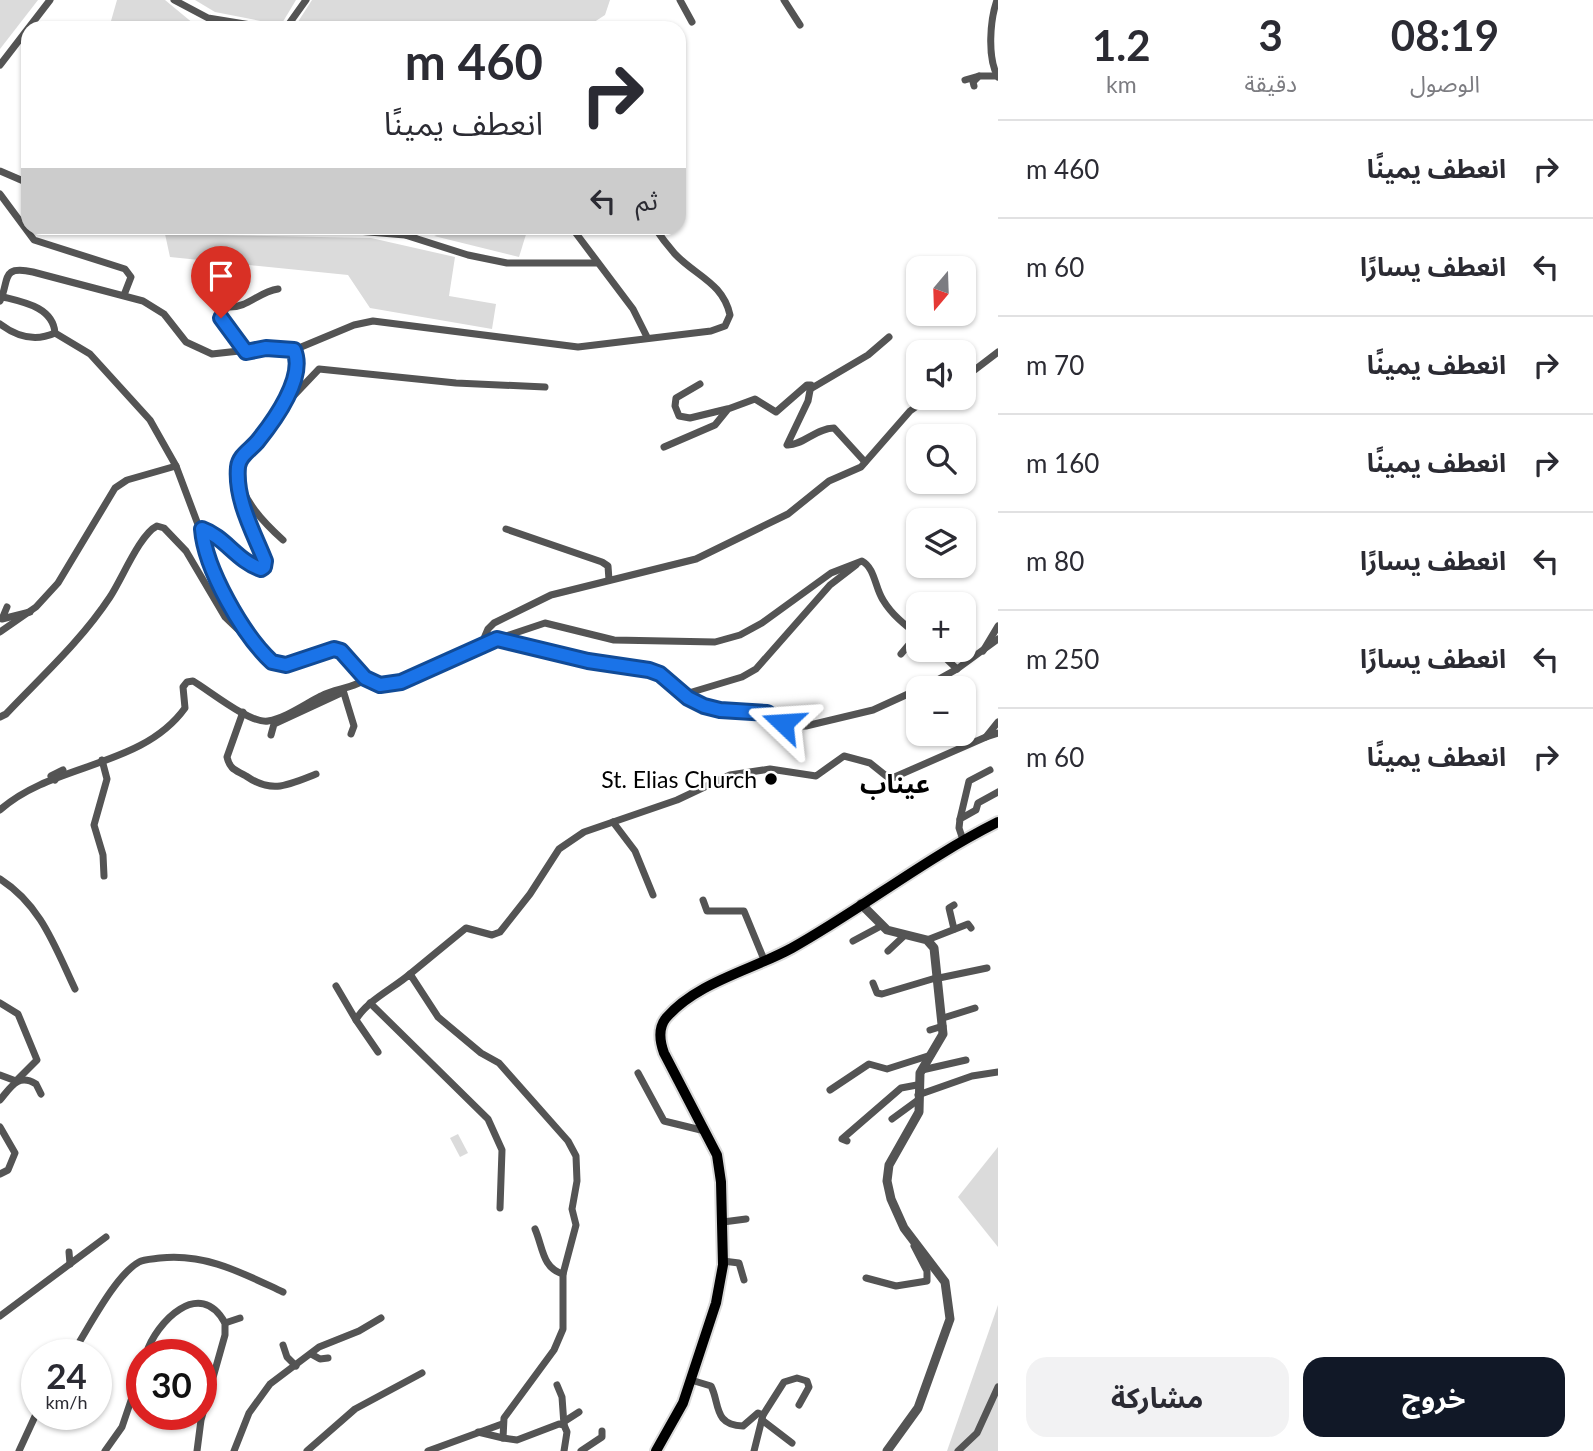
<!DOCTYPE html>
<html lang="ar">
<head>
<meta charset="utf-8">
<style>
	:root { --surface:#fff; --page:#f2f2f3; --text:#2b2b33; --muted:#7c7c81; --line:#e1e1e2; --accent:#111827 }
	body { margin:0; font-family:Lato,"Noto Sans Arabic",sans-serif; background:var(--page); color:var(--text); direction:rtl; height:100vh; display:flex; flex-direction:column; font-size:26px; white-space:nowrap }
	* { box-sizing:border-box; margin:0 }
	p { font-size:23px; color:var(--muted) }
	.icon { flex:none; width:38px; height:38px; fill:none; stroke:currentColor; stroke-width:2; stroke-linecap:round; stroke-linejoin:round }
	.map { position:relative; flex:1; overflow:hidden; direction:ltr }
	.panel { display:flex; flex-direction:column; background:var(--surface); width:595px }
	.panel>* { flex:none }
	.banner { position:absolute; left:21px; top:21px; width:665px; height:214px; border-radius:21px; box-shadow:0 2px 5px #0004; direction:rtl; background:#fff; color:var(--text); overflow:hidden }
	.needle { width:46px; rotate:199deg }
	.controls { position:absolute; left:906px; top:256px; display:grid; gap:14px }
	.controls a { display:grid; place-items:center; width:70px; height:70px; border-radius:14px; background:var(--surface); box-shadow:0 2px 5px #0004; font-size:35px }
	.speed { position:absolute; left:21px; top:1339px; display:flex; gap:14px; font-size:35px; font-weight:700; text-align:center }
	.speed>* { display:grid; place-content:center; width:91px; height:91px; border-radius:50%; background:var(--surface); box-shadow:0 2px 5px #0004; line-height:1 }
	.speed small { font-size:18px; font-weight:400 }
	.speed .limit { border:10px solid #d22; background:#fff; color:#111 }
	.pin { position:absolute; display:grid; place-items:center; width:60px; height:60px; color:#fff; margin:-72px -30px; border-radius:50% 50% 50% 0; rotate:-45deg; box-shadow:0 0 7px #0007 }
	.pin .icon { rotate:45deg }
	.me { position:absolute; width:77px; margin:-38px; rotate:290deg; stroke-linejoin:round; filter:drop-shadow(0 0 5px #0008) }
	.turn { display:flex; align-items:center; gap:24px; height:147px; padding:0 28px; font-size:32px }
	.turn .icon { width:91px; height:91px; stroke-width:2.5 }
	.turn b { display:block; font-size:49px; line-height:60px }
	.then { display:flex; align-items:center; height:66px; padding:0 28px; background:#0003; gap:14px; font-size:26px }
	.eta { display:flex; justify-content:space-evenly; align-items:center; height:119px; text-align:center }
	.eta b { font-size:42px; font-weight:700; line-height:49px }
	.primary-button { display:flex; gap:14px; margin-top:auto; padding:14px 28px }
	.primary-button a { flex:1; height:80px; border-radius:21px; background:var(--accent); color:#fff; font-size:28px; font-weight:700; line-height:80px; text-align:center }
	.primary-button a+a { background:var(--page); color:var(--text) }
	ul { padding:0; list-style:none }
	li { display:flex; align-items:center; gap:21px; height:98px; padding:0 28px; border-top:2px solid var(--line) }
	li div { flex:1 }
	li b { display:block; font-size:26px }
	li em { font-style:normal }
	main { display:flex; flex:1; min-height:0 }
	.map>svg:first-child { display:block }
	.green { fill:#dbdbdb }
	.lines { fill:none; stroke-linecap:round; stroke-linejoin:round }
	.primary-casing { stroke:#dbdbdb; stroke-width:14 }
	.minor { stroke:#545454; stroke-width:7 }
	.tertiary { stroke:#545454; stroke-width:9 }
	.primary { stroke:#000; stroke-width:10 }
	.route-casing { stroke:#114b97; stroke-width:18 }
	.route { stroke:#1a73e8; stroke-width:12 }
	.poi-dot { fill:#000; stroke:#fff; stroke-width:2.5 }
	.labels { text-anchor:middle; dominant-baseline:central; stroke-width:5; stroke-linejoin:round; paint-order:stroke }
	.poi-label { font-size:23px; fill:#000; stroke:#fff; text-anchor:end }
	.quarter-label { font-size:26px; font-weight:bold; fill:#000; stroke:#fff }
</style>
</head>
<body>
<main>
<section class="panel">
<div class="eta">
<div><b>08:19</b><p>الوصول</p></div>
<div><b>3</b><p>دقيقة</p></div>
<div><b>1.2</b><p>km</p></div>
</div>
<ul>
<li><svg class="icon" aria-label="right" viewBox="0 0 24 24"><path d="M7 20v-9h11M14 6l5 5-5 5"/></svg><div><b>انعطف يمينًا</b></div><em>460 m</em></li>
<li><svg class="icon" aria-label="left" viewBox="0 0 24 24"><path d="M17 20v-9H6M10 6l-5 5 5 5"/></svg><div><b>انعطف يسارًا</b></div><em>60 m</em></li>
<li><svg class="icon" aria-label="right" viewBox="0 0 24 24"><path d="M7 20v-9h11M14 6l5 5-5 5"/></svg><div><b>انعطف يمينًا</b></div><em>70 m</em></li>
<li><svg class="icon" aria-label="right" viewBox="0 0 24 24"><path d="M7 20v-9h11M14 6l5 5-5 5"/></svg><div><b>انعطف يمينًا</b></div><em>160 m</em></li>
<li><svg class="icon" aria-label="left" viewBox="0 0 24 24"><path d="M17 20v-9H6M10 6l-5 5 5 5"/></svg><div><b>انعطف يسارًا</b></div><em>80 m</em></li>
<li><svg class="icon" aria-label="left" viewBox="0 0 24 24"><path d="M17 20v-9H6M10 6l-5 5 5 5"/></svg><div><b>انعطف يسارًا</b></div><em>250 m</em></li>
<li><svg class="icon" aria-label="right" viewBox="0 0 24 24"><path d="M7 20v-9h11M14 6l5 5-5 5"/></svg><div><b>انعطف يمينًا</b></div><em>60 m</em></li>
</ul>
<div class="primary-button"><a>خروج</a><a>مشاركة</a></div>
</section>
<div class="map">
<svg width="998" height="1451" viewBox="0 0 998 1451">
	<rect width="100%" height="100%" fill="#fff"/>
	<!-- green -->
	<g class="green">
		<polygon points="0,0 38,0 0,49"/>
		<polygon points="117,0 165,0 194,24 216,28 109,28"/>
		<polygon points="195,0 296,0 281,25 215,12"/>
		<polygon points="312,0 610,0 605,15 585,28 294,28"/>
		<polygon points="457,228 528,228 519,257 434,236"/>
		<polygon points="165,234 371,238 455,257 449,296 496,304 492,329 370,308 348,275 170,257"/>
		<polygon points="458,1134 468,1153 460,1157 450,1138"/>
		<polygon points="998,1147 998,1247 958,1197"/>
		<polygon points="998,1305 998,1451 947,1451"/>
	</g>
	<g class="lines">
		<defs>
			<path id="primary" d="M656,1451L683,1403L716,1303L723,1265L721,1182L717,1155L664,1053C660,1042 658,1028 666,1018C697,982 752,970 792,948C863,908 926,858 998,822"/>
		</defs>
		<!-- primary casing -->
		<use href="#primary" class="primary-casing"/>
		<!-- minor -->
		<g class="minor">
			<polyline points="174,0 208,18 270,28"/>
			<polyline points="680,0 692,22"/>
			<polyline points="784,0 800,25"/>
			<path d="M997,0C990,20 987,58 998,77"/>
			<polyline points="286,28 306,0"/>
			<polyline points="0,65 50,0"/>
			<polyline points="965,80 979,76"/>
			<polyline points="974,86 973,82 979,76 998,76"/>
			<polyline points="0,171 28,183"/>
			<polyline points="0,194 34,240 125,269 131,277 124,295"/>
			<polyline points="321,228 405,235 468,255 507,263 596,263"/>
			<polyline points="572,228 633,309 647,337"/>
			<polyline points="406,235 431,228"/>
			<path d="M3,297C23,302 53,307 55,333L90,354L150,420L176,466L223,591L263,652"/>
			<path d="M0,301C10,280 0,265 33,272L143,301L164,314L186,342L212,354L266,348L294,350L354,325L373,321L578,347L711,331L725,326L730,315C723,283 696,276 675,254C668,246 661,237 655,228"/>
			<path d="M0,324C17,337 35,342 55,333"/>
			<path d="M246,352L224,325L222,313L228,307C248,308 258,292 278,289"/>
			<polyline points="964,378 998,352"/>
			<polyline points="700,384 676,398 675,406 679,416 690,418 727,409"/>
			<polyline points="812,388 868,355 889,337"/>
			<polyline points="282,408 319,369 456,383 545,387"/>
			<path d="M664,447L715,425L728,409L755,399L776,412L807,385H811L808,401L787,445C802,446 816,428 834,428L865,462"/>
			<path d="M202,529C225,538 237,561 261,569L264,567L265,561L248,524L242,495"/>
			<polyline points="506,529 602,562 608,566 609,580"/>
			<path d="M283,540C262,521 241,499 237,469C240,456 248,452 256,442C274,422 306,377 294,350"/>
			<polyline points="7,607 2,619 30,612"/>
			<polyline points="0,632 36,607 58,583 115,488 127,480 176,466"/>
			<path d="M497,639L545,623L614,640L715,642L740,635L762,623L831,573L862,561C875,568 875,588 883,600C892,615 905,625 919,636"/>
			<polyline points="480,649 497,639 550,649 588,661 649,670 660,674 682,695 704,706 767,713 790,727 806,726 873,710 919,689"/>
			<polyline points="936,649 957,669"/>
			<polyline points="983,651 998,626"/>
			<polyline points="901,654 917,635"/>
			<polyline points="923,688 957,669 998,639"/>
			<polyline points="343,690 354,726 351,734"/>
			<polyline points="682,695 742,677 756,669 830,585 856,565"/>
			<path d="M243,712L227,757C230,770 236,770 246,776C272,794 288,785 316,774"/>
			<path d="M0,717L6,714C42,676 81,641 110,597C122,579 140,534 157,526L164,528L186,551L225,617L272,662L286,665L334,649L341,651L374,684L401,682L479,650L488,629L494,623L551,595L696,559L788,514L829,481L861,467L910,411L930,397"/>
			<polyline points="998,722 986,737 998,733"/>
			<polyline points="271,735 274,724 341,693"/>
			<polyline points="102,760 107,779 94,825 103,855 104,876"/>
			<polyline points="55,780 51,776 63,770"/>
			<path d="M0,810C52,763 142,768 185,708L183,687L187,682L193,681C210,691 250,724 268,721C286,718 305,704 321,696C336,688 353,689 365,679"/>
			<polyline points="960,819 969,781 990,770"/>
			<polyline points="613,822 635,851 653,895"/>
			<polyline points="963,840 959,828 960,819 976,810 978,803 998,792"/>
			<path d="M0,879C41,905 55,947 75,989"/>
			<polyline points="703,900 707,911 744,911 765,962"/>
			<polyline points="954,929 949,908 954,905"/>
			<polyline points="927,940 968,924 971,928"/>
			<polyline points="853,941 881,926"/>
			<polyline points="888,951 905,935"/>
			<polyline points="410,974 466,928 492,935 500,932 530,894 559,849 584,832 677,800 730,775 770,769 816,776 844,756 870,763 890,779 986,737"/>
			<polyline points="939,978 987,968"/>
			<polyline points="873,983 877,993 882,994 939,977"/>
			<polyline points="336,986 356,1020"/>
			<polyline points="0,1003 18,1014 37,1060 16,1081 0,1075"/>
			<polyline points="370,1003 488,1119 502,1150 500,1208"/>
			<polyline points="943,1018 975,1008"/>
			<polyline points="930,1030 943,1026"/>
			<path d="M378,1052L356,1020C365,1002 394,988 410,974L438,1017L481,1053L499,1063L568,1141L576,1156L577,1181L572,1209L576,1225L563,1274V1329L554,1350L504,1418L503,1438L517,1440L559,1424L564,1425L567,1432L564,1451"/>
			<polyline points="922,1070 966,1060"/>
			<polyline points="638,1073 664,1121 705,1131"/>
			<polyline points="830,1090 869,1064 887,1069 931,1055"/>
			<polyline points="918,1095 972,1076 998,1072"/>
			<path d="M0,1100C11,1087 18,1073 36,1084L41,1094"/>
			<polyline points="892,1119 918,1100"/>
			<polyline points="0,1127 15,1153 8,1170 0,1174"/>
			<polyline points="847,1141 842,1139 901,1088 917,1085"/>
			<polyline points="723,1222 746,1219"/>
			<path d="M535,1229C543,1247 542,1268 563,1274"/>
			<polyline points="69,1252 70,1264"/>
			<polyline points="723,1261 739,1263 744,1280"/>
			<polyline points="866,1278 896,1286 927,1281 927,1271 914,1246"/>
			<polyline points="0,1316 106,1237"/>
			<polyline points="225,1323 240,1318"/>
			<polyline points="283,1345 287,1357 296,1366"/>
			<path d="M72,1354C87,1331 115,1275 139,1262C144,1259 153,1259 160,1258C206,1253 242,1273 283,1292"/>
			<path d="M146,1354C156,1322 200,1277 225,1323V1335L201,1420L197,1451"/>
			<polyline points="311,1354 320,1359 328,1358"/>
			<path d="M691,1380L711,1386C720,1403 713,1425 743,1426L758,1413L763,1415L754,1451"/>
			<polyline points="557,1385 562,1397 564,1425"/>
			<polyline points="763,1415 784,1382 797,1378 807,1381 809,1387 799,1405"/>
			<polyline points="762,1420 792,1443"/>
			<polyline points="565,1421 579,1412"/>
			<polyline points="478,1432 503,1438"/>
			<polyline points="19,1451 37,1412"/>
			<polyline points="105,1451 122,1427 142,1368"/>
			<polyline points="234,1451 249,1413 270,1384 319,1347 359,1331 381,1318"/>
			<polyline points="307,1451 355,1409 422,1373"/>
			<polyline points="428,1451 502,1424"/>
			<polyline points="581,1451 602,1437 602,1431"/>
			<polyline points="958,1451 977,1433 998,1387"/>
		</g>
		<!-- tertiary -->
		<polyline class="tertiary" points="861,904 887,930 927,940 934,948 943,1034 920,1073 919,1112 889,1165 887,1181 891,1199 904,1228 945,1282 950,1319 918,1408 887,1451"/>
		<!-- primary -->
		<use href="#primary" class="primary"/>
	</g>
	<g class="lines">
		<defs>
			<path id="route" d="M221,318L246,352L266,348L294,350C306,377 274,421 257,442C250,450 239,456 238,467C235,500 254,533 265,561L264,567L261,569C237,561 225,537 202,529C205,569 243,635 272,662L286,665L334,649L341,651L365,678L380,685L401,682L497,639L588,661L649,670L660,674L688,698L704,706L720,710L767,713L783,723"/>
		</defs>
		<!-- route casing -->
		<use href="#route" class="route-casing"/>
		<!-- route -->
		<use href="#route" class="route"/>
	</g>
	<!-- markers -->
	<circle class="poi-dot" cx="771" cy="779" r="7"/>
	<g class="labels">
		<!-- poi labels -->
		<g class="poi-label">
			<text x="757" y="779">St. Elias Church</text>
		</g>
		<!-- quarter labels -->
		<g class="quarter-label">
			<text x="895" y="783">عيناب</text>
		</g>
	</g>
</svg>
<div class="controls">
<a><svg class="needle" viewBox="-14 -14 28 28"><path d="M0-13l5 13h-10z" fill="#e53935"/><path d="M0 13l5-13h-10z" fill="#7c7c81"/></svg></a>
<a><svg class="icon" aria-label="sound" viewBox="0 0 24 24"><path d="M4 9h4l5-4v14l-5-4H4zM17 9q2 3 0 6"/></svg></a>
<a><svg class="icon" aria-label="search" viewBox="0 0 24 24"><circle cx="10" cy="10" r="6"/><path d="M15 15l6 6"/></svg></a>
<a><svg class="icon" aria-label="layers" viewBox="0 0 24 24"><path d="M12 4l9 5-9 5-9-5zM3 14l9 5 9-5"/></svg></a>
<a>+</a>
<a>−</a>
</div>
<div class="speed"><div>24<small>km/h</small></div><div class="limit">30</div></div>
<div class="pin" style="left:221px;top:318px;background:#d93025"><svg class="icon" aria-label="arrive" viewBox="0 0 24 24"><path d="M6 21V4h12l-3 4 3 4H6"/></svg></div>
<svg class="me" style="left:783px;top:723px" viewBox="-20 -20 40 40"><path d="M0-17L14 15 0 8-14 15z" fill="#1a73e8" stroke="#fff" stroke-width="4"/></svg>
<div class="banner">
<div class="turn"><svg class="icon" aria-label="right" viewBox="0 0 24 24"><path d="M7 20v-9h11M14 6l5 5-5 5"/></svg><div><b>460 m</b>انعطف يمينًا</div></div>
<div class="then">ثم<svg class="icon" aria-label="left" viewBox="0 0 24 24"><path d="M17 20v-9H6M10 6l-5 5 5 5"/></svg></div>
</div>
</div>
</main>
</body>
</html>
